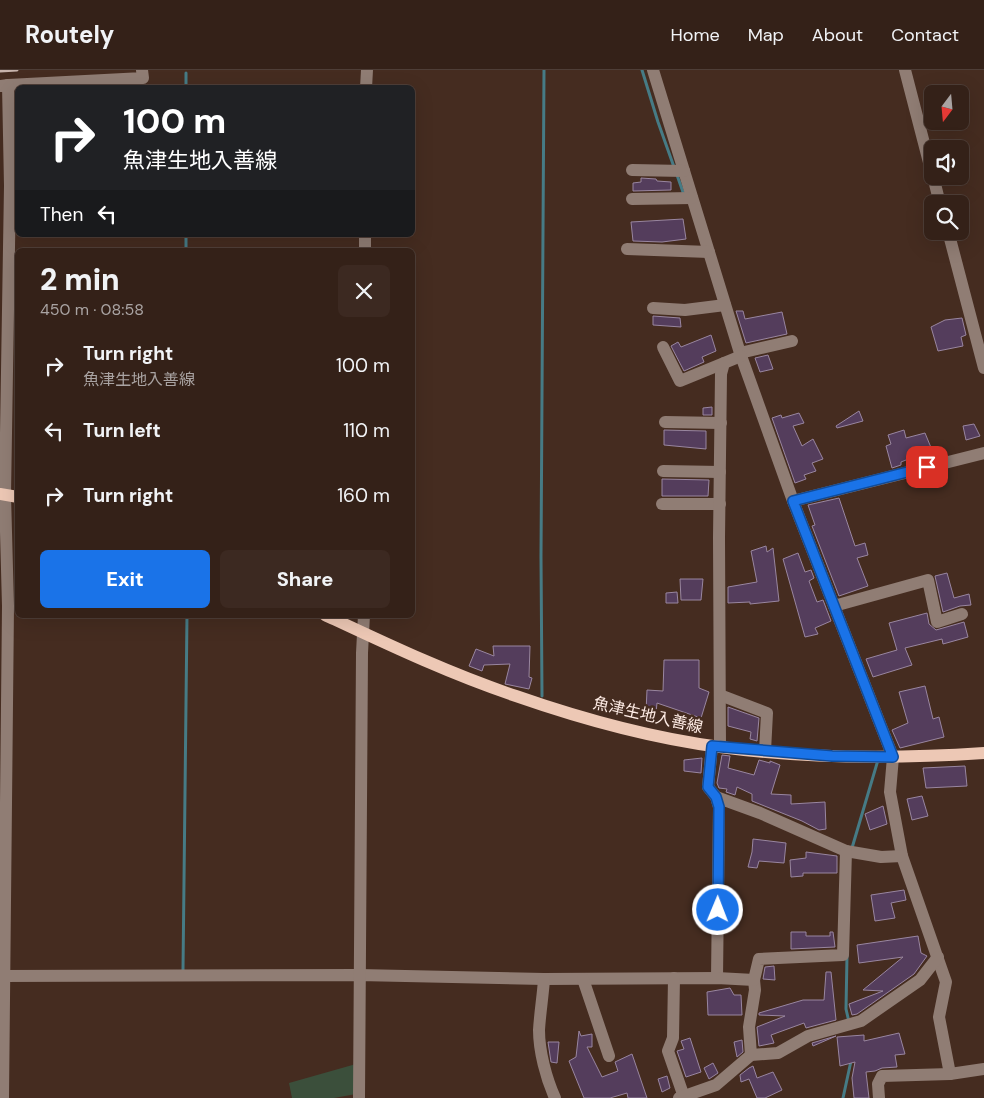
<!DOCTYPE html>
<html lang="en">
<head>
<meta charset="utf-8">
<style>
	:root { --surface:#342118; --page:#3c2921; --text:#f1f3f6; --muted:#a9a3a2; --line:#4e3e37; --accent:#1a73e8 }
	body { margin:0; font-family:"DM Sans","Noto Sans JP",sans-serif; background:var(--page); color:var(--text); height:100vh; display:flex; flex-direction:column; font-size:19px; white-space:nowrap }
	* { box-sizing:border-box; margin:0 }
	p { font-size:16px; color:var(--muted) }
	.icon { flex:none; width:28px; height:28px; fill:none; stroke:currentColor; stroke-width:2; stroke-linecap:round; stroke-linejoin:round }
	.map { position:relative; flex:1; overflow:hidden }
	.drawer { position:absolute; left:15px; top:178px; width:400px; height:370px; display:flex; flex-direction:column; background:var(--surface); border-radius:8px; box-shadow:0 5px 20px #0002,0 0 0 1px var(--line) }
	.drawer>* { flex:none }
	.banner { position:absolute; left:15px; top:15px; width:400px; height:152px; border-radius:8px; box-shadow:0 5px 20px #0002,0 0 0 1px var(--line); background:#202124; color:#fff; overflow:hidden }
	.needle { width:32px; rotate:196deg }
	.tools { position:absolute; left:924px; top:15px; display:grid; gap:10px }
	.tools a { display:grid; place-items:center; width:45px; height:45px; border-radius:8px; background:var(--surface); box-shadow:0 5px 20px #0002,0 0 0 1px var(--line); font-size:25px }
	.pin { position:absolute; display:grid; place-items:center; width:42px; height:42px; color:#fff; margin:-21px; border-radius:10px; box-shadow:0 2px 8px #0006 }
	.me { position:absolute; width:55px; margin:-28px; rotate:1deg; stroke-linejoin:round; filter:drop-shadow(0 0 4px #0008) }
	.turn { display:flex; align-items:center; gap:18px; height:105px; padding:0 25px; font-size:22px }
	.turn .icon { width:65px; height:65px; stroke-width:2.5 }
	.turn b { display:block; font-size:35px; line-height:42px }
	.then { display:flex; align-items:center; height:48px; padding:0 25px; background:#0003; gap:10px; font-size:19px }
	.round { display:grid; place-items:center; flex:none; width:52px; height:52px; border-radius:8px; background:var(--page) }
	.summary { display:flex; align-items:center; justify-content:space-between; height:85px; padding:0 25px }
	h1 { font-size:30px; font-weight:800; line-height:38px }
	.button { display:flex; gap:10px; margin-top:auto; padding:10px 25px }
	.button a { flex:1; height:58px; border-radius:8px; background:var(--accent); color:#fff; font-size:20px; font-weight:800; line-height:58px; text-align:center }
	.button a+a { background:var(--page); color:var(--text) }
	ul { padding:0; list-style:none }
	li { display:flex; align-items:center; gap:15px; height:65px; padding:0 25px }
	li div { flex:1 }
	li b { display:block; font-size:19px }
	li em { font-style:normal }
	header { display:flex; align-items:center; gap:30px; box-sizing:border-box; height:70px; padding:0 25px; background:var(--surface); border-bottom:1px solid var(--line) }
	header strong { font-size:24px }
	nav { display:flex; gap:28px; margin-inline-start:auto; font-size:18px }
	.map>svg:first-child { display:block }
	.green { fill:#3b4f3b }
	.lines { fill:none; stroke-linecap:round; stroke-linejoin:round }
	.stream { stroke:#467b85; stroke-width:3 }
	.building { fill:#543d5c; stroke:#9986a0 }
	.minor { stroke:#907d74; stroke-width:12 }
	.major { stroke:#edc8b5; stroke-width:12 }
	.rail { stroke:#c7b3ab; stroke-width:3 }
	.route-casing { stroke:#114b97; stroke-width:12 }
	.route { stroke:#1a73e8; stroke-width:9 }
	.labels { text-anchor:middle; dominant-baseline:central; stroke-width:5; stroke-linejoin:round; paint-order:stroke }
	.street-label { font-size:16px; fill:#feece5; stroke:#452c20 }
</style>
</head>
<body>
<header>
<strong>Routely</strong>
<nav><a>Home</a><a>Map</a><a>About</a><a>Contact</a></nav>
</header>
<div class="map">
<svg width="984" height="1028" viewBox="0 0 984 1028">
	<rect width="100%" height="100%" fill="#452c20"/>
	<!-- green -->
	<polygon class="green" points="356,994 356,1024 334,1028 292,1028 289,1013"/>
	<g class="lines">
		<!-- stream -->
		<g class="stream">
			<polyline points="642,0 658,52 674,97"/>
			<polyline points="186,18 186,3"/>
			<polyline points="677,105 684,125"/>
			<polyline points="186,180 186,165"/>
			<polyline points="542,626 541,487 544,0"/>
			<polyline points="852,778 878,690"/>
			<polyline points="847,886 846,939 849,952"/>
			<polyline points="183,900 187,545"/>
			<polyline points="843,1028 851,991"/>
		</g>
	</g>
	<!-- building -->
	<g class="building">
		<polygon points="641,108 656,109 657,111 671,112 671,120 633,121 633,113 641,112"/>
		<polygon points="683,149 686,169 662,172 633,171 631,152"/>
		<polygon points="736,241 743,241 745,249 782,242 787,264 746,273"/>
		<polygon points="653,246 680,248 681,257 653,255"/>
		<polygon points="962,248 966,265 961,267 963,276 938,281 931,257 945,250"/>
		<polygon points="711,265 716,281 702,287 704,292 684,301 671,276 678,272 681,277"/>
		<polygon points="768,285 773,299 760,302 755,288"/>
		<polygon points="712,337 712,345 703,345 703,338"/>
		<polygon points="859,341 863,351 837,358 836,356"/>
		<polygon points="799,343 804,353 793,356 802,376 813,369 823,389 812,393 816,401 804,405 806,409 795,413 772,348 781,345 782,348"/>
		<polygon points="974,354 980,366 966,370 963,356"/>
		<polygon points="664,360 706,361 706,379 664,375"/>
		<polygon points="904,360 906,368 925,363 932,380 910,385 911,388 901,392 901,395 892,398 886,376 891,374 888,365"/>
		<polygon points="662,409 709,410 708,426 662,426"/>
		<polygon points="839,428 855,476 865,473 868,485 857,488 868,516 839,526 812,456 815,455 808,435"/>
		<polygon points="766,476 767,482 773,478 779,531 750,534 750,532 728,533 728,517 757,512 751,481"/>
		<polygon points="798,483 805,502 811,500 814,508 809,511 817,532 823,530 831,551 815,558 818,564 805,567 783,489"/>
		<polygon points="947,503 954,528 969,524 971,535 960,536 943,542 935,506"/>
		<polygon points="680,509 703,509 701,530 681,530"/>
		<polygon points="677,522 678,533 666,533 666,523"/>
		<polygon points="927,543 929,554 936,560 964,552 968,567 943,574 942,569 905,578 912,595 873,607 866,589 897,580 889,553"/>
		<polygon points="493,576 530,576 529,607 532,608 529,619 505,614 510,594 484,595 482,601 469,596 476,579 494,586"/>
		<polygon points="664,590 699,590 699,618 709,622 701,648 657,633 656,643 646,642 647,620 663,621"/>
		<polygon points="925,616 933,649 939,647 944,667 900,678 892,660 908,653 899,622"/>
		<polygon points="728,637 759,648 757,671 750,669 751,662 728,656"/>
		<polygon points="722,685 730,686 728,698 754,705 759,690 770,693 770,691 780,695 771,724 791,725 791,734 825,732 826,759 819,760 802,751 752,731 752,724 737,717 735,725 726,722 727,719 719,718 717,713"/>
		<polygon points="702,688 701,703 684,701 684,690"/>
		<polygon points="965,696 967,716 926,718 923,698"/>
		<polygon points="922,726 928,746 912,750 907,729"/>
		<polygon points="883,736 887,754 870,760 865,744"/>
		<polygon points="753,769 786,773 784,793 759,791 757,798 748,797 752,782"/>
		<polygon points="806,782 837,786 837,803 803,803 803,806 791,807 790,790 806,788"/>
		<polygon points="904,820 906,830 891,833 895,848 875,851 871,825"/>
		<polygon points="791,862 806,862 806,866 830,866 830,862 833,862 835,877 791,879"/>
		<polygon points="918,866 921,883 927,886 914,904 857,944 852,945 849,934 883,921 863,920 903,887 859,893 857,875"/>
		<polygon points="774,896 775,910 763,909 765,897"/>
		<polygon points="826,902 831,902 836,950 806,958 804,953 771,965 774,973 759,976 757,957 785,946 759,945 759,943 803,930 824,930"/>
		<polygon points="730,918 734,925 741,925 742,945 708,945 707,922"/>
		<polygon points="579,961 581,966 592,964 592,977 587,977 602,1007 618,1001 615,992 632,984 647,1028 628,1028 627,1023 610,1028 584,1028 569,991 576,987"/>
		<polygon points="899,963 905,984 895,985 897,997 882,998 875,1001 866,1002 869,1028 854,1028 852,1008 855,992 840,996 837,967 864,965 864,971"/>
		<polygon points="836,966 813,976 812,973"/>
		<polygon points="690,968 701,1002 686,1007 677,981 684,979 681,971"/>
		<polygon points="742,970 743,982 737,987 734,972"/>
		<polygon points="548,972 559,972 557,993 551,992"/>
		<polygon points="713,993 718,1003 709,1009 704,998"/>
		<polygon points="753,996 757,1008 773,1002 782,1020 765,1028 757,1028 749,1009 741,1012 740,1005 749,998"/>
		<polygon points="667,1006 670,1018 662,1022 658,1009"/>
	</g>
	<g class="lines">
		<!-- minor -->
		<g class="minor">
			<polyline points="653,0 740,283 793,431 893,687 890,722 902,786 946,912 939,947 950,1004"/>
			<polyline points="905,0 932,104"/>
			<polyline points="8,15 143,8 142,0"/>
			<polyline points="0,16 8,15 10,116 5,425 8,536 3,1028"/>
			<polyline points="366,18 367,0"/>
			<polyline points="632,100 684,101"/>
			<polyline points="933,106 940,134"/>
			<polyline points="632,129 692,128"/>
			<polyline points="948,161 984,298"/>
			<polyline points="627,179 709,182"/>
			<polyline points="365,180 365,165"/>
			<polyline points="653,238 685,240 725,235"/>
			<polyline points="663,277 680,311 724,293"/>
			<polyline points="740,283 792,271"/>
			<polyline points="665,352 721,353"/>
			<polyline points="663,401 720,402"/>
			<polyline points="793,431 984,383"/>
			<polyline points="662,434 720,434"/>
			<polyline points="834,536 928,510 937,552 962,544"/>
			<polyline points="720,625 767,643 765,681"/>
			<polyline points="712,676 708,717 716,727 719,737 717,908"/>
			<polyline points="720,677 719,468 721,304 724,293 741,286"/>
			<polyline points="716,727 760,743 846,781 881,787 902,786"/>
			<polyline points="0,906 359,905 544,909 717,908 754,910 755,920 749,957 751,985"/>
			<polyline points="674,908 673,968 668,981 684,1027"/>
			<path d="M544,909C543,925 540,943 539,960C539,981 546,1008 555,1028"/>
			<polyline points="583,909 609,986"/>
			<polyline points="754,910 759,889 843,885 846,781"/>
			<polyline points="359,1028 362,583 364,545"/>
			<polyline points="679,1028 716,1015 751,985 778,983 808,966 861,951 920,910 938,887"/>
			<polyline points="879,1028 878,1014 882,1006 950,1004 984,999"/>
		</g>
		<!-- major -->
		<g class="major">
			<polyline points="0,424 18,427"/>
			<path d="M325,545C387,574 450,604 516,626C582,649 651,668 720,677C808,689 896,689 984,683"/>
		</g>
		<!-- rail -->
		<polyline class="rail" points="0,1 17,0"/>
	</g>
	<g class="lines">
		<defs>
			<polyline id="route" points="718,840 719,737 716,727 708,717 712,676 832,686 893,687 793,431 927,397"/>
		</defs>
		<!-- route casing -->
		<use href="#route" class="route-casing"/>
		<!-- route -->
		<use href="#route" class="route"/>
	</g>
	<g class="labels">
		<!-- street labels -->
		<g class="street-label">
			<text transform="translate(648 645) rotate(13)">魚津生地入善線</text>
		</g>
	</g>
</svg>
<div class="tools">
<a><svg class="needle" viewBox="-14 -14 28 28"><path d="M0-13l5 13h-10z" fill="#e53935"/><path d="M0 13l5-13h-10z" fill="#a9a3a2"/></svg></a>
<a><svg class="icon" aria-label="sound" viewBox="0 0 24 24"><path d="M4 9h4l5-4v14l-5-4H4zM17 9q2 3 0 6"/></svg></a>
<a><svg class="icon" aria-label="search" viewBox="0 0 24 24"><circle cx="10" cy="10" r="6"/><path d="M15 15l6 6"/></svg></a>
</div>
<div class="pin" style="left:927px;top:397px;background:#d93025"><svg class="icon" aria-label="arrive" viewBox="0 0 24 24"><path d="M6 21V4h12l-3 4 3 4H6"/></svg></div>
<svg class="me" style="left:718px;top:840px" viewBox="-20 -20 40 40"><circle r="17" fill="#1a73e8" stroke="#fff" stroke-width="3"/><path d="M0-11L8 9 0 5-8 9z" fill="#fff"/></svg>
<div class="banner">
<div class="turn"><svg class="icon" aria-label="right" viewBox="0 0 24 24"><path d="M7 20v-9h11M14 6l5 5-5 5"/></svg><div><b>100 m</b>魚津生地入善線</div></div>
<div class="then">Then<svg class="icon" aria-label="left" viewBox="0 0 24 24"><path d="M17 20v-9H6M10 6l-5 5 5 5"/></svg></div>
</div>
<section class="drawer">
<div class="summary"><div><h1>2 min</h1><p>450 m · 08:58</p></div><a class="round"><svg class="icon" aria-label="close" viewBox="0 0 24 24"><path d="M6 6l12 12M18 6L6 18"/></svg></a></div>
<ul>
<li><svg class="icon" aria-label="right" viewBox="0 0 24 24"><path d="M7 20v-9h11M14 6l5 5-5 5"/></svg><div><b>Turn right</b><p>魚津生地入善線</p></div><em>100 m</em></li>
<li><svg class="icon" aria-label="left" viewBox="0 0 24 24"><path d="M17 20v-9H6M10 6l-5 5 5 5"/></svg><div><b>Turn left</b></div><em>110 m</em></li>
<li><svg class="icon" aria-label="right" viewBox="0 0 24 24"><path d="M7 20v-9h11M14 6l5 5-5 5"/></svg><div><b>Turn right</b></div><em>160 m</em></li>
</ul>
<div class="button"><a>Exit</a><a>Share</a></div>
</section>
</div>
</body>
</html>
